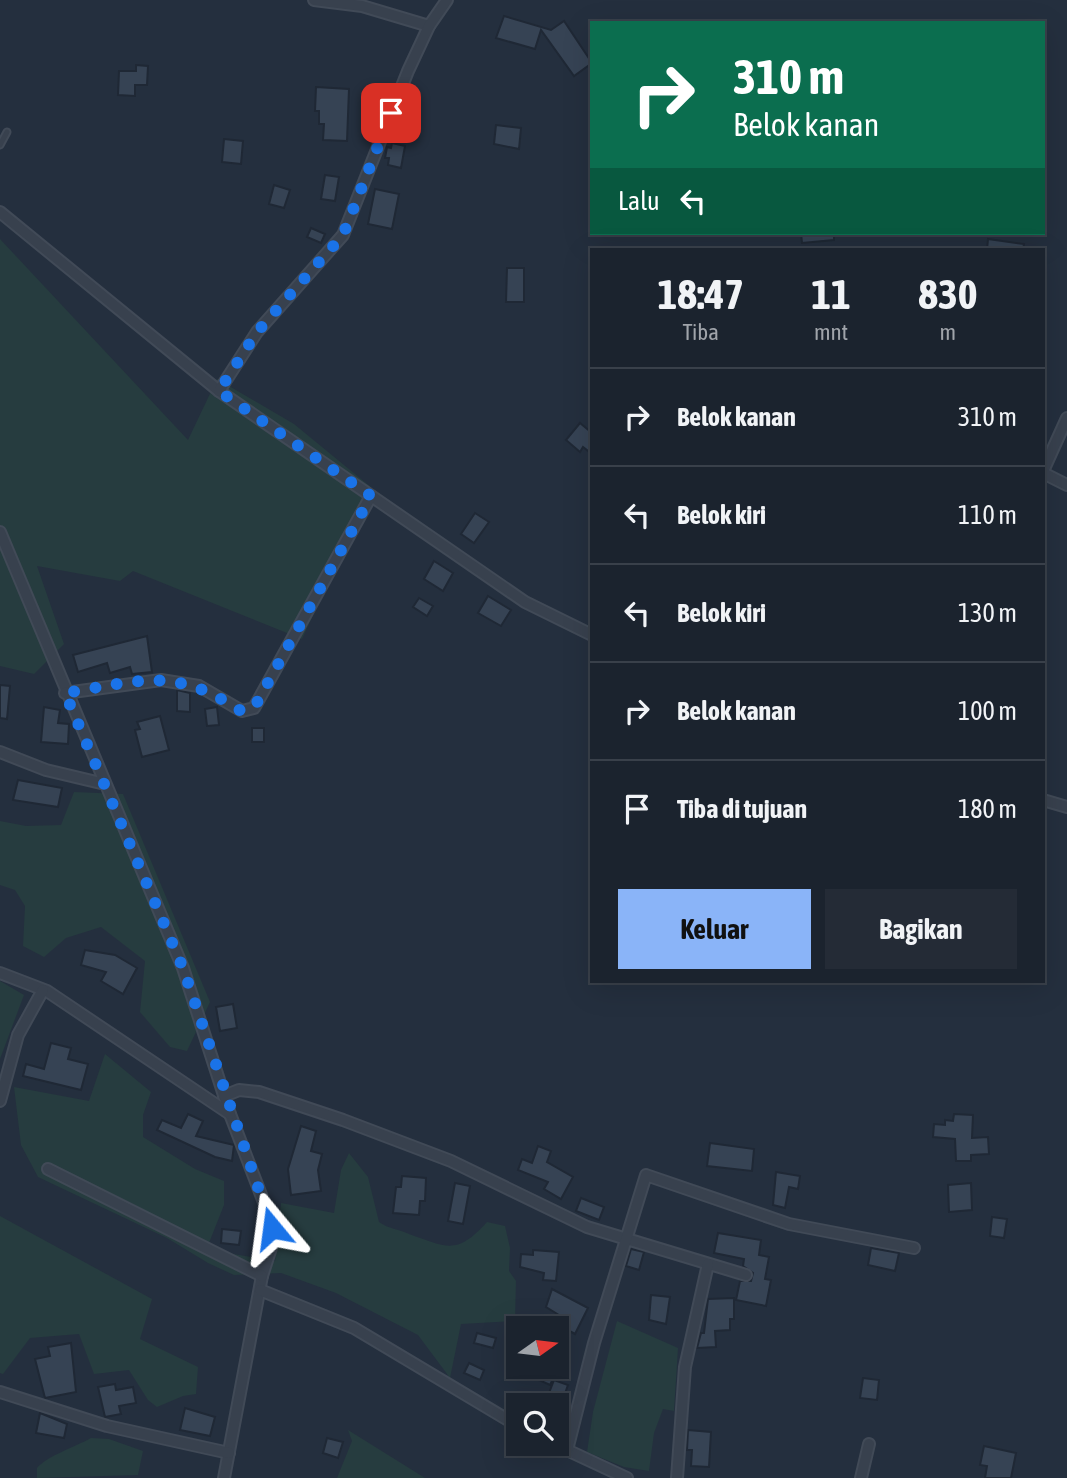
<!DOCTYPE html>
<html lang="id">
<head>
<meta charset="utf-8">
<style>
	:root { --surface:#1b232e; --page:#242b36; --text:#f1f3f6; --muted:#a0a4aa; --line:#39404a; --accent:#8ab4f8 }
	body { margin:0; font-family:"Asap Condensed",sans-serif; background:var(--page); color:var(--text); height:100vh; display:flex; flex-direction:column; font-size:26px; white-space:nowrap }
	* { box-sizing:border-box; margin:0 }
	p { font-size:23px; color:var(--muted) }
	.icon { flex:none; width:38px; height:38px; fill:none; stroke:currentColor; stroke-width:2; stroke-linecap:round; stroke-linejoin:round }
	.map { position:relative; flex:1; overflow:hidden }
	.sheet { position:absolute; left:590px; top:248px; width:455px; height:735px; display:flex; flex-direction:column; background:var(--surface); border-radius:0px; box-shadow:0 7px 28px #0002,0 0 0 2px var(--line) }
	.sheet>* { flex:none }
	.guide { position:absolute; left:590px; top:21px; width:455px; height:214px; border-radius:0px; box-shadow:0 7px 28px #0002,0 0 0 2px var(--line); background:#0b6e4f; color:#fff; overflow:hidden }
	.needle { width:46px; rotate:76deg }
	.tools { position:absolute; left:506px; top:1316px; display:grid; gap:14px }
	.tools a { display:grid; place-items:center; width:63px; height:63px; border-radius:0px; background:var(--surface); box-shadow:0 7px 28px #0002,0 0 0 2px var(--line); font-size:35px }
	.pin { position:absolute; display:grid; place-items:center; width:60px; height:60px; color:#fff; margin:-30px; border-radius:14px; box-shadow:0 4px 10px #0006 }
	.me { position:absolute; width:77px; margin:-38px; rotate:344deg; stroke-linejoin:round; filter:drop-shadow(0 0 5px #0008) }
	.turn { display:flex; align-items:center; gap:24px; height:147px; padding:0 28px; font-size:32px }
	.turn .icon { width:91px; height:91px; stroke-width:2.5 }
	.turn b { display:block; font-size:49px; line-height:60px }
	.then { display:flex; align-items:center; height:66px; padding:0 28px; background:#0003; gap:14px; font-size:26px }
	.eta { display:flex; justify-content:space-evenly; align-items:center; height:119px; text-align:center }
	.eta b { font-size:42px; font-weight:700; line-height:49px }
	.primary-button { display:flex; gap:14px; margin-top:auto; padding:14px 28px }
	.primary-button a { flex:1; height:80px; border-radius:0px; background:var(--accent); color:#111; font-size:28px; font-weight:700; line-height:80px; text-align:center }
	.primary-button a+a { background:var(--page); color:var(--text) }
	ul { padding:0; list-style:none }
	li { display:flex; align-items:center; gap:21px; height:98px; padding:0 28px; border-top:2px solid var(--line) }
	li div { flex:1 }
	li b { display:block; font-size:26px }
	li em { font-style:normal }
	.map>svg:first-child { display:block }
	.green { fill:#263c3f }
	.building { fill:#364354; stroke:#1f2835; stroke-width:2 }
	.lines { fill:none; stroke-linecap:round; stroke-linejoin:round }
	.lane-casing { stroke:#414a57; stroke-width:9 }
	.street-casing { stroke:#414a57; stroke-width:14 }
	.lane { stroke:#38414e; stroke-width:5 }
	.street { stroke:#38414e; stroke-width:10 }
	.route { stroke:#1a73e8; stroke-width:12; stroke-dasharray:0 21.6 }
</style>
</head>
<body>
<div class="map">
<svg width="1067" height="1478" viewBox="0 0 1067 1478">
	<rect width="100%" height="100%" fill="#242f3e"/>
	<!-- green -->
	<g class="green">
		<polygon points="0,239 188,440 217,379 294,424 372,488 302,639 133,571 120,581 37,566 64,644 34,674 0,666"/>
		<polygon points="74,792 123,794 210,1002 187,1051 170,1047 140,1012 145,961 101,927 66,938 44,957 23,946 25,906 15,890 0,885 0,821 26,826 61,825"/>
		<polygon points="0,981 24,995 0,1059"/>
		<path d="M105,1054L151,1092L143,1115V1137L195,1169L224,1181V1205L209,1243L227,1253L275,1261L281,1203L334,1213L341,1170L349,1153L368,1177L379,1222C389,1229 398,1229 409,1234C448,1248 457,1255 487,1222L505,1226L510,1248L509,1271L516,1281L515,1321L461,1324L450,1378L418,1335L336,1293L281,1273L234,1275L208,1263L167,1238L38,1177L21,1145L14,1087L89,1101Z"/>
		<polygon points="0,1216 152,1299 140,1339 198,1367 196,1394 183,1396 157,1407 148,1400 129,1370 94,1374 79,1334 30,1338 3,1374 0,1373"/>
		<polygon points="617,1321 678,1348 674,1411 663,1409 654,1433 649,1471 624,1467 587,1452 593,1412"/>
		<polygon points="348,1430 425,1478 337,1478 352,1441"/>
		<path d="M91,1438L109,1439L143,1451L138,1475L37,1478V1468C47,1456 75,1447 91,1438Z"/>
	</g>
	<!-- building -->
	<g class="building">
		<polygon points="504,16 551,30 564,21 592,63 574,76 541,30 535,49 496,38"/>
		<polygon points="136,65 148,66 147,85 135,85 135,96 118,95 119,71 136,71"/>
		<polygon points="316,87 349,89 347,141 323,140 324,124 319,124 319,111 315,111"/>
		<polygon points="496,125 521,128 519,149 494,144"/>
		<polygon points="224,139 243,141 241,164 222,162"/>
		<polygon points="392,143 405,146 401,168 388,165 389,158 385,158 387,147 391,148"/>
		<polygon points="325,175 339,177 335,201 321,199"/>
		<polygon points="274,185 290,190 284,208 269,204"/>
		<polygon points="375,189 399,194 392,229 368,224"/>
		<polygon points="311,228 325,234 321,243 307,237"/>
		<polygon points="801,233 834,233 834,240 802,243"/>
		<polygon points="988,239 1024,244 1023,250 987,250"/>
		<polygon points="507,268 524,268 524,302 506,302"/>
		<polygon points="580,423 592,433 592,454 583,447 580,452 566,440"/>
		<polygon points="475,513 489,522 474,543 461,534"/>
		<polygon points="434,561 453,573 443,591 424,579"/>
		<polygon points="488,596 511,610 501,626 478,613"/>
		<polygon points="419,598 433,606 427,616 413,607"/>
		<polygon points="147,636 152,672 132,674 130,667 110,673 107,663 78,672 73,655"/>
		<polygon points="0,685 10,686 7,719 0,718"/>
		<polygon points="177,690 190,693 190,712 177,711"/>
		<polygon points="44,707 60,710 58,723 69,724 68,744 41,742"/>
		<polygon points="217,707 219,725 207,726 205,709"/>
		<polygon points="160,716 169,750 142,757 135,730 140,729 137,722"/>
		<rect x="252" y="728" width="12" height="14"/>
		<polygon points="18,780 62,788 58,807 13,800"/>
		<polygon points="85,950 115,955 137,968 123,994 101,981 106,972 81,965"/>
		<polygon points="233,1004 237,1028 220,1031 216,1007"/>
		<polygon points="51,1043 71,1048 68,1059 88,1064 81,1090 23,1076 26,1064 44,1069"/>
		<polygon points="188,1114 203,1121 196,1136 234,1145 232,1161 215,1157 157,1130 162,1120 181,1128"/>
		<polygon points="954,1114 973,1115 972,1138 988,1137 989,1154 971,1155 971,1161 956,1161 955,1139 933,1137 934,1124 945,1125 945,1120 953,1121"/>
		<polygon points="301,1126 316,1131 311,1151 322,1154 318,1170 321,1191 291,1195 288,1169"/>
		<polygon points="710,1143 754,1149 752,1171 707,1166"/>
		<polygon points="538,1146 551,1151 547,1162 573,1177 561,1199 544,1189 548,1182 518,1170 522,1159 532,1163"/>
		<polygon points="776,1172 800,1176 798,1189 789,1187 785,1208 773,1205"/>
		<polygon points="402,1176 426,1178 425,1201 420,1201 419,1215 393,1213 396,1187 401,1187"/>
		<polygon points="455,1183 470,1186 463,1224 448,1221"/>
		<polygon points="971,1183 972,1210 949,1212 948,1185"/>
		<polygon points="581,1198 604,1207 599,1220 576,1211"/>
		<polygon points="992,1217 1007,1219 1004,1238 990,1236"/>
		<polygon points="222,1229 241,1231 239,1245 221,1243"/>
		<polygon points="718,1233 761,1240 759,1255 769,1257 765,1279 771,1280 766,1306 736,1300 740,1281 751,1281 753,1273 743,1266 744,1259 714,1253"/>
		<polygon points="871,1248 899,1253 895,1271 868,1265"/>
		<polygon points="631,1249 644,1252 639,1270 626,1266"/>
		<polygon points="533,1250 559,1252 556,1281 543,1280 544,1273 520,1267 521,1254 533,1255"/>
		<polygon points="552,1289 588,1308 575,1334 555,1323 559,1315 546,1307"/>
		<polygon points="651,1295 670,1297 666,1324 649,1320"/>
		<polygon points="734,1298 734,1319 730,1319 730,1330 715,1331 716,1347 697,1348 701,1333 704,1333 708,1299"/>
		<polygon points="477,1333 496,1338 493,1348 474,1343"/>
		<polygon points="71,1343 76,1392 45,1398 35,1359 50,1356 48,1347"/>
		<polygon points="469,1363 484,1370 480,1380 464,1373"/>
		<polygon points="545,1367 559,1367 550,1385 539,1380"/>
		<polygon points="863,1378 879,1380 877,1400 860,1398"/>
		<polygon points="554,1380 568,1385 563,1399 549,1393"/>
		<polygon points="115,1384 116,1390 133,1387 136,1403 119,1406 121,1414 105,1417 98,1387"/>
		<polygon points="185,1408 215,1417 210,1436 180,1430"/>
		<polygon points="40,1413 67,1424 64,1438 36,1433"/>
		<polygon points="688,1430 711,1432 709,1467 691,1466 692,1450 687,1450"/>
		<polygon points="327,1438 343,1442 338,1458 323,1453"/>
		<polygon points="984,1446 1016,1453 1011,1478 985,1478 987,1466 980,1465"/>
	</g>
	<g class="lines">
		<defs>
			<polyline id="lane" points="0,145 7,132"/>
			<g id="street">
				<polyline points="314,0 362,6 429,26"/>
				<polyline points="0,212 219,391 525,602 592,635"/>
				<polyline points="219,391 257,332 343,235 408,71 429,26 447,0"/>
				<polyline points="1043,471 1067,418"/>
				<polyline points="1043,473 1067,485"/>
				<polyline points="0,532 183,968 230,1114 268,1213 271,1248 262,1276 224,1478"/>
				<polyline points="65,693 161,680 199,686 242,711 254,708 371,496"/>
				<polyline points="0,752 46,770 105,784"/>
				<polyline points="1043,800 1067,807"/>
				<polyline points="0,973 47,991 230,1114"/>
				<polyline points="224,1096 239,1090 259,1092 343,1120 451,1161 587,1227 746,1275"/>
				<polyline points="0,1101 18,1035 43,990"/>
				<polyline points="48,1169 262,1276"/>
				<polyline points="260,1290 354,1328 518,1426"/>
				<polyline points="0,1392 107,1426 229,1453"/>
				<polyline points="554,1444 627,1478"/>
				<polyline points="567,1450 594,1343 646,1175 789,1224 914,1248"/>
				<polyline points="677,1478 685,1367 708,1264"/>
				<polyline points="861,1478 869,1444"/>
			</g>
		</defs>
		<!-- lane casing -->
		<use href="#lane" class="lane-casing"/>
		<!-- street casing -->
		<use href="#street" class="street-casing"/>
		<!-- lane -->
		<use href="#lane" class="lane"/>
		<!-- street -->
		<use href="#street" class="street"/>
	</g>
	<g class="lines">
		<!-- route -->
		<path class="route" d="M272,1228L183,968L65,693C138,681 174,666 239,710L254,708L371,496L219,391L257,332L343,235L391,113"/>
	</g>
</svg>
<div class="tools">
<a><svg class="needle" viewBox="-14 -14 28 28"><path d="M0-13l5 13h-10z" fill="#e53935"/><path d="M0 13l5-13h-10z" fill="#a0a4aa"/></svg></a>
<a><svg class="icon" aria-label="search" viewBox="0 0 24 24"><circle cx="10" cy="10" r="6"/><path d="M15 15l6 6"/></svg></a>
</div>
<div class="pin" style="left:391px;top:113px;background:#d93025"><svg class="icon" aria-label="arrive" viewBox="0 0 24 24"><path d="M6 21V4h12l-3 4 3 4H6"/></svg></div>
<svg class="me" style="left:272px;top:1228px" viewBox="-20 -20 40 40"><path d="M0-17L14 15 0 8-14 15z" fill="#1a73e8" stroke="#fff" stroke-width="4"/></svg>
<div class="guide">
<div class="turn"><svg class="icon" aria-label="right" viewBox="0 0 24 24"><path d="M7 20v-9h11M14 6l5 5-5 5"/></svg><div><b>310 m</b>Belok kanan</div></div>
<div class="then">Lalu<svg class="icon" aria-label="left" viewBox="0 0 24 24"><path d="M17 20v-9H6M10 6l-5 5 5 5"/></svg></div>
</div>
<section class="sheet">
<div class="eta">
<div><b>18:47</b><p>Tiba</p></div>
<div><b>11</b><p>mnt</p></div>
<div><b>830</b><p>m</p></div>
</div>
<ul>
<li><svg class="icon" aria-label="right" viewBox="0 0 24 24"><path d="M7 20v-9h11M14 6l5 5-5 5"/></svg><div><b>Belok kanan</b></div><em>310 m</em></li>
<li><svg class="icon" aria-label="left" viewBox="0 0 24 24"><path d="M17 20v-9H6M10 6l-5 5 5 5"/></svg><div><b>Belok kiri</b></div><em>110 m</em></li>
<li><svg class="icon" aria-label="left" viewBox="0 0 24 24"><path d="M17 20v-9H6M10 6l-5 5 5 5"/></svg><div><b>Belok kiri</b></div><em>130 m</em></li>
<li><svg class="icon" aria-label="right" viewBox="0 0 24 24"><path d="M7 20v-9h11M14 6l5 5-5 5"/></svg><div><b>Belok kanan</b></div><em>100 m</em></li>
<li><svg class="icon" aria-label="arrive" viewBox="0 0 24 24"><path d="M6 21V4h12l-3 4 3 4H6"/></svg><div><b>Tiba di tujuan</b></div><em>180 m</em></li>
</ul>
<div class="primary-button"><a>Keluar</a><a>Bagikan</a></div>
</section>
</div>
</body>
</html>
